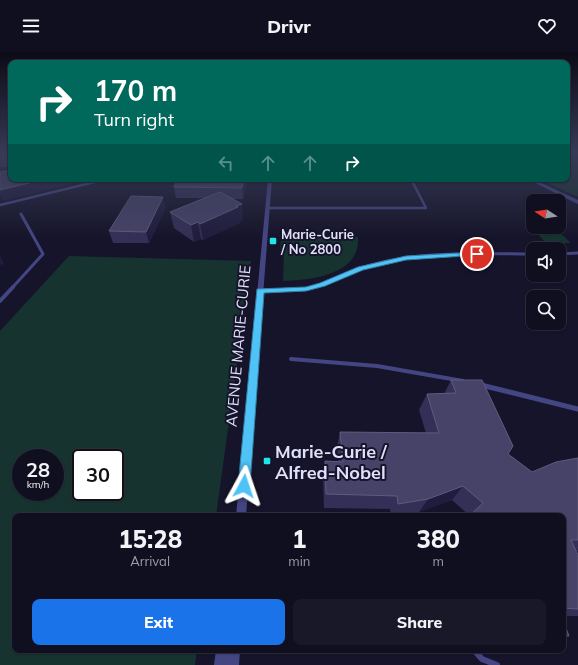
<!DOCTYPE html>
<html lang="en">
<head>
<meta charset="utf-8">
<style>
	:root { --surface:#100f20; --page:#191829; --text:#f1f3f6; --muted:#9c9ca5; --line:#302f3e; --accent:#1a73e8 }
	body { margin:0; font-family:Mulish,sans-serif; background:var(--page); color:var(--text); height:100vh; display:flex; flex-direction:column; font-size:15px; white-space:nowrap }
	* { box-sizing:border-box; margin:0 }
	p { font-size:13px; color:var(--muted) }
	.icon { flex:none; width:22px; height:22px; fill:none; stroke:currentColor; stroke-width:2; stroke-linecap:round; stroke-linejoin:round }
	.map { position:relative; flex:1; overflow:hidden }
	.panel { position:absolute; left:12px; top:461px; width:554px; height:140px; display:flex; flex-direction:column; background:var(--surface); border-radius:8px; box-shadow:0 1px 3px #0004,0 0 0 1px var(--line) }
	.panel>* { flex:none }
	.top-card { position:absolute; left:8px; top:8px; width:562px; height:122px; border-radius:8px; box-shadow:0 1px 3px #0004,0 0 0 1px var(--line); background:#00695c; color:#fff; overflow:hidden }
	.needle { width:26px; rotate:282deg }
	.controls { position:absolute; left:526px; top:142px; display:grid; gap:8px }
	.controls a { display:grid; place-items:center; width:40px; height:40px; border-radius:8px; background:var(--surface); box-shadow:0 1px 3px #0004,0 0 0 1px var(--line); font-size:20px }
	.speed { position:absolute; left:12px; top:397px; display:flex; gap:8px; font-size:20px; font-weight:700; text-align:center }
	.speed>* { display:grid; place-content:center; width:52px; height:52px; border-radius:50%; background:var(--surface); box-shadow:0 1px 3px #0004,0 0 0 1px var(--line); line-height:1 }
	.speed small { font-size:10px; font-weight:400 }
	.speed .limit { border:2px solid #111; border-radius:6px; background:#fff; color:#111 }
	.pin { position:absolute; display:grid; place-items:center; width:34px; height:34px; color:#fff; margin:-17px; border:2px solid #fff; border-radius:50%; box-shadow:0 1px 4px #0007 }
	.me { position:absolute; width:44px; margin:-22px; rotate:5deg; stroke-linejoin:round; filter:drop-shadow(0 0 3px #0008) }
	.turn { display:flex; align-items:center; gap:14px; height:84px; padding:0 20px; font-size:18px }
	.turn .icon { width:52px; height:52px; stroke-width:2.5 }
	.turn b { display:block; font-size:28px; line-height:34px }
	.lanes { display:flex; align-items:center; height:38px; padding:0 20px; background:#0003; justify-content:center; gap:20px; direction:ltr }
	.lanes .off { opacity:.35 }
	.eta { display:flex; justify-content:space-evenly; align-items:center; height:68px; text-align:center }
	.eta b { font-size:24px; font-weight:800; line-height:28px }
	.button { display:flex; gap:8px; margin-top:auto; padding:8px 20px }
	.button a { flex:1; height:46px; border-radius:8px; background:var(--accent); color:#fff; font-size:16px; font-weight:800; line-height:46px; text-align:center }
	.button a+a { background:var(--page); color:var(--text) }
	header { display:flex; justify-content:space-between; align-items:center; height:52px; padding:0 20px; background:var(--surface); font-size:18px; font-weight:800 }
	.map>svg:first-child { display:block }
	.green { fill:#173330; fill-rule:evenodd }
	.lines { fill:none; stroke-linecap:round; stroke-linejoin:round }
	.lane-far4 { stroke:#444684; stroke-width:2.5 }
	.lane-far3 { stroke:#444684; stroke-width:3 }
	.lane-far2 { stroke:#444684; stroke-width:4 }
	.lane-far1 { stroke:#444684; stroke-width:5 }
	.lane { stroke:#444684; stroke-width:6 }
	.street { fill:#444684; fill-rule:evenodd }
	.wall { fill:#342f56 }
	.shaded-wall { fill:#201c3d }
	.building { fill:#474267; stroke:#5f5b7f }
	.route { fill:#4fc3f7; stroke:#337fa1 }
	.poi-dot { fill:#1fe5e9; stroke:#16142a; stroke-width:1.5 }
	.labels { text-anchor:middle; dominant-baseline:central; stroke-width:4; stroke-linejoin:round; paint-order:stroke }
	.far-poi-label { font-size:13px; font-weight:bold; fill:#e1e0fc; stroke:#16142a; text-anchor:start }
	.street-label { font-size:15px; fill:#e1e0fc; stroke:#16142a }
	.near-poi-label { font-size:18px; font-weight:bold; fill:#e1e0fc; stroke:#16142a; text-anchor:start }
</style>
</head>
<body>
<header><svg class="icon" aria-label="menu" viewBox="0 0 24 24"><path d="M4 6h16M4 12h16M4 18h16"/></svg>Drivr<svg class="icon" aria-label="heart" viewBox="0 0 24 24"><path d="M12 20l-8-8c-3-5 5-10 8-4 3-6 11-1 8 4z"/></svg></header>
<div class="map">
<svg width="578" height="613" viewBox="0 0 578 613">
	<rect width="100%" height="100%" fill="#16142a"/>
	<!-- green -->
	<g class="green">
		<polygon points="567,100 578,100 578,145 538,127 567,127"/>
		<polygon points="558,179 571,191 547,192 536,180"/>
		<path d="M288,183L358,185C361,223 311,228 283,229L284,198H280L281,187Z"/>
		<path d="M69,204L251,209L216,464H15V598H197L195,613H0V279ZM21,406H55V440H21ZM81,406H115V440H81Z"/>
	</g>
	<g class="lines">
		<!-- lane-far4 -->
		<g class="lane-far4">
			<polyline points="0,153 107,127"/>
			<polyline points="267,156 426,156 411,127"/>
		</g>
		<!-- lane-far3 -->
		<g class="lane-far3">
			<polyline points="559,202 578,201"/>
			<polyline points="12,236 43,202 21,162"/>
			<path d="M310,236C328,231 343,222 361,216C415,198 476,202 533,202"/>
		</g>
		<!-- lane-far2 -->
		<g class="lane-far2">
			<polyline points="260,239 306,237 314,235"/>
			<polyline points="0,249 13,235"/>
			<polyline points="291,307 377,314 463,329"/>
		</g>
		<!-- lane-far1 -->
		<polyline class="lane-far1" points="481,333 578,357"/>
		<!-- lane -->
		<polyline class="lane" points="474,598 482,607 497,613"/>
		<!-- street -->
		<g class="street">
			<polygon points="268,127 272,127 246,464 236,464"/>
			<polygon points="527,127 533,127 578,148 578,152"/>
			<polygon points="216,598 240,598 239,613 214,613"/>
		</g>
	</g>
	<!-- wall -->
	<g class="wall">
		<rect x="0" y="100" width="11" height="15"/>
		<polygon points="248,127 243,147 232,147 243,167 240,169 240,171 203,188 201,187 194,190 174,176 170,160 204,146 176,146 174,135"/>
		<polygon points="166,155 149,191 113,191 109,179"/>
		<polygon points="451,328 508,402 532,420 578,406 578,499 576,499 578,503 578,564 563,564 563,464 470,464 452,448 419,460 397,464 391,464 390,457 324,456 323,424 325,409 338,409 337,395 340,380 426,381 419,358 427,342 444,342"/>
	</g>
	<!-- shaded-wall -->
	<g class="shaded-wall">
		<polygon points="46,127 92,127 3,149 0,144 0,138"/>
		<polygon points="244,127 248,127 243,147 242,136"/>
		<polygon points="163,145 166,155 149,191 146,180"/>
		<polygon points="242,152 243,167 240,169 240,171 203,188 200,172"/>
		<polygon points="198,170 201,187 194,190 191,173"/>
		<polygon points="0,203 4,212 0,213"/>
		<polygon points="463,434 452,448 419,460 428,447"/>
	</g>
	<!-- building -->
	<g class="building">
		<polygon points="0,100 11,100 11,106 0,105"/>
		<polygon points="11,118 11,127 46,127 0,138 0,120"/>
		<polygon points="178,127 244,127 242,136 174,135"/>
		<polygon points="220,140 242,152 236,154 238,155 200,172 198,170 191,173 170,160"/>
		<polygon points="131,144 163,145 146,180 109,179"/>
		<polygon points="451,328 482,328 513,394 508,402 532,420 556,410 578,406 578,488 571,488 578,503 578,557 563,556 563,464 469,464 483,451 463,434 428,447 398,452 397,444 326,442 325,409 343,410 340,380 439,381 427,342 456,341"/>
		<polygon points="563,568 569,584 563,584"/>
	</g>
	<!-- sky -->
	<linearGradient id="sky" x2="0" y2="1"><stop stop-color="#0c0b17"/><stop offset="0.54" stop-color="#363a55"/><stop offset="1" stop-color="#363a55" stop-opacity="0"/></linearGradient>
	<rect width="578" height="186" fill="url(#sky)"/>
	<!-- route -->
	<polygon class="route" points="477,200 480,202 479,203 406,208 363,218 325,234 306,239 264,241 250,434 248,438 244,440 239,438 238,434 257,237 306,235 320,231 358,215 406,204"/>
	<!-- markers -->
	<g class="poi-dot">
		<rect x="269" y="185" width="8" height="8" rx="2"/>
		<rect x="263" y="405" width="8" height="8" rx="2"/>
	</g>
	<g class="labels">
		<!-- far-poi labels -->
		<g class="far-poi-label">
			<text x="281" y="182">Marie-Curie<tspan x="281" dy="15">/ No 2800</tspan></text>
		</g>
		<!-- street labels -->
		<g class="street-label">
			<text transform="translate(238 294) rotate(-85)">AVENUE MARIE-CURIE</text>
		</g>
		<!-- near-poi labels -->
		<g class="near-poi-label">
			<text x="275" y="399">Marie-Curie /<tspan x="275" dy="21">Alfred-Nobel</tspan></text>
		</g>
	</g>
</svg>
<div class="controls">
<a><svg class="needle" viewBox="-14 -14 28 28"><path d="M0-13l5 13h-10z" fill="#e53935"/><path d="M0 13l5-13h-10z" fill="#9c9ca5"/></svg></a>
<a><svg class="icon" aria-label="sound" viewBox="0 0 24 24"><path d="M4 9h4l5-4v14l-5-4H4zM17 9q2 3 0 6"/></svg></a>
<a><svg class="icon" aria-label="search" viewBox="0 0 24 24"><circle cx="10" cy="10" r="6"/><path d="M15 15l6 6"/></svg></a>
</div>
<div class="speed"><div>28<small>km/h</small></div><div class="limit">30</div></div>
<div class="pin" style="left:477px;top:202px;background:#d93025"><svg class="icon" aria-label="arrive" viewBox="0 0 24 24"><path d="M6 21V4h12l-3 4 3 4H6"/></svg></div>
<svg class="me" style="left:244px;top:434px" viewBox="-20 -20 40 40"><path d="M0-17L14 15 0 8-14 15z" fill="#4fc3f7" stroke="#fff" stroke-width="4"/></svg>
<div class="top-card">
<div class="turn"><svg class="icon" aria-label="right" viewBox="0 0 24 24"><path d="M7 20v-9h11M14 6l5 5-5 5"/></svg><div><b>170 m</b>Turn right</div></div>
<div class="lanes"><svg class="icon off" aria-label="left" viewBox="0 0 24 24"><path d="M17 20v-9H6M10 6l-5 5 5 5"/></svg><svg class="icon off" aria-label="ahead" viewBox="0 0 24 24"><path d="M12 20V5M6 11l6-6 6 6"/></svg><svg class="icon off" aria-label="ahead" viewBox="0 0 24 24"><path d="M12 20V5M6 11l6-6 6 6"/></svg><svg class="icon" aria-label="right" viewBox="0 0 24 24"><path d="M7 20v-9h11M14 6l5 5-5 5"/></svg></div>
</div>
<section class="panel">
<div class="eta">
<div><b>15:28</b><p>Arrival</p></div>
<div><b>1</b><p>min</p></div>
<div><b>380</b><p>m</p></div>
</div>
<div class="button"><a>Exit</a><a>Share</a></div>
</section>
</div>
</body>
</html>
